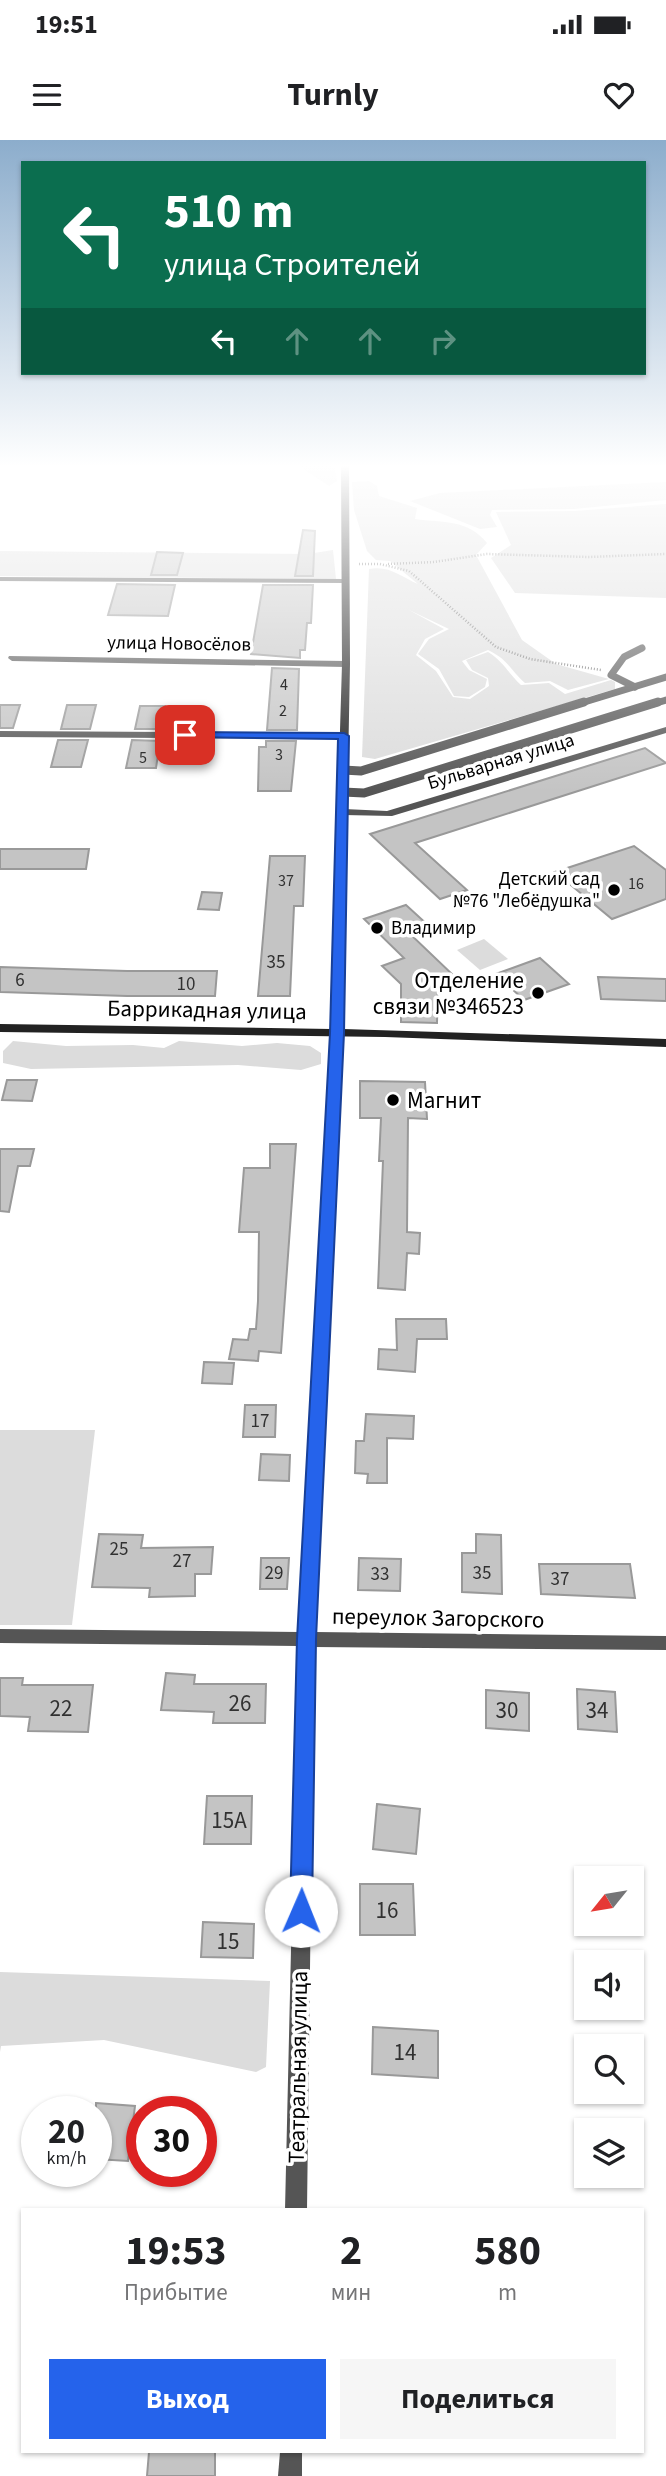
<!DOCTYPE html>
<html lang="ru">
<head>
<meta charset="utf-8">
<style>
	:root { --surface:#fff; --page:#f6f6f6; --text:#202124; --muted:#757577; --accent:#2563eb }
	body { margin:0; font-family:"Source Sans 3",sans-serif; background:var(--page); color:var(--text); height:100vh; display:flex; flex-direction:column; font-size:26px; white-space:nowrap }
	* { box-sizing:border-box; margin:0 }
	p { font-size:23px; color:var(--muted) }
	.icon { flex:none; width:38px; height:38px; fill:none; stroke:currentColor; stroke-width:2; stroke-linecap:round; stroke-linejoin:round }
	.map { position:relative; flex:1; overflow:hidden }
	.side { position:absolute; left:21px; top:2068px; width:623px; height:245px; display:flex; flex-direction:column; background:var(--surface); border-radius:0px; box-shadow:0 2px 5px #0004 }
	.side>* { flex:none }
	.hud { position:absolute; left:21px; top:21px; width:625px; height:214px; border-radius:0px; box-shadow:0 2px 5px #0004; background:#0b6e4f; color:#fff; overflow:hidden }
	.needle { width:46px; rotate:240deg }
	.controls { position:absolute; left:574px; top:1726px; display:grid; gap:14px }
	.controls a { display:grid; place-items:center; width:70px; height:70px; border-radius:0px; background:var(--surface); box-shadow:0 2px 5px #0004; font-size:35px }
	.speed { position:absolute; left:21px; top:1956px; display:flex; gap:14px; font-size:35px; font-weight:700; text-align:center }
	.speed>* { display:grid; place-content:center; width:91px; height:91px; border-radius:50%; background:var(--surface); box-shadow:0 2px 5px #0004; line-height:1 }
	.speed small { font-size:18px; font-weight:400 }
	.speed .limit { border:10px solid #d22; background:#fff; color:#111 }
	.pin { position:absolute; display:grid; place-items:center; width:60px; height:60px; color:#fff; margin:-30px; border-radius:14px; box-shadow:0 4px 10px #0006 }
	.me { position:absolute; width:77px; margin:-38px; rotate:1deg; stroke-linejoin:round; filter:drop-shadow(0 0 5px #0008) }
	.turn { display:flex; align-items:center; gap:24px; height:147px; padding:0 28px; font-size:32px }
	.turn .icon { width:91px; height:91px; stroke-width:2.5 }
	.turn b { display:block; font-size:49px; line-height:60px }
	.lanes { display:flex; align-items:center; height:66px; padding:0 28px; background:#0003; justify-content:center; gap:35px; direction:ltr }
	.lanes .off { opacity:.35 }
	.eta { display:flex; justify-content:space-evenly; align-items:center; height:119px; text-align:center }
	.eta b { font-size:42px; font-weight:700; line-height:49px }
	.primary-button { display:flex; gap:14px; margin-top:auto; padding:14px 28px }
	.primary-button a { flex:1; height:80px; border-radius:0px; background:var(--accent); color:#fff; font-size:28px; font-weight:700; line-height:80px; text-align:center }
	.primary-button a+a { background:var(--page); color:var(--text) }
	.status { display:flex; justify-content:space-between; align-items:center; height:49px; padding:0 35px; background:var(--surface); direction:ltr }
	.status svg { height:19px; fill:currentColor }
	header { display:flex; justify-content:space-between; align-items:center; height:91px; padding:0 28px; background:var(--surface); font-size:32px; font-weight:700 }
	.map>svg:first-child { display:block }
	.green { fill:#dcdcdc }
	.building { fill:#c4c4c4; stroke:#999; stroke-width:2 }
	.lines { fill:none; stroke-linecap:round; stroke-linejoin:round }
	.path { stroke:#777; stroke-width:2.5; stroke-dasharray:1 2; stroke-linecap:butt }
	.lane-far1 { stroke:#555; stroke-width:7 }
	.lane { stroke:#555; stroke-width:9 }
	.street { fill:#555; fill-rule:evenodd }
	.secondary { fill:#222; fill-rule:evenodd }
	.route { fill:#2563eb; stroke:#184099; stroke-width:2 }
	.poi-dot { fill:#000; stroke:#fff; stroke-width:2.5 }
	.labels { text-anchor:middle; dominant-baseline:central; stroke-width:7; stroke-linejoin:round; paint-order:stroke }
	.far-number-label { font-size:16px; fill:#313131 }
	.far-street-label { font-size:19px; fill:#000; stroke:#fff }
	.far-poi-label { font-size:19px; fill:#000; stroke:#fff; text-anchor:end }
	.number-label { font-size:19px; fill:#313131 }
	.poi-label { font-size:23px; fill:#000; stroke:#fff; text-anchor:end }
	.street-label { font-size:23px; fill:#000; stroke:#fff }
	.near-number-label { font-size:23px; fill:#313131 }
</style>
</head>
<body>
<div class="status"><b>19:51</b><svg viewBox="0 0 49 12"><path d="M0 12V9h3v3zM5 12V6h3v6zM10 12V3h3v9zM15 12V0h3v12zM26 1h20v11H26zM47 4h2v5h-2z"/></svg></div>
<header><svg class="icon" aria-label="menu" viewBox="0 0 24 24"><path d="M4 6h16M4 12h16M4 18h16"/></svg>Turnly<svg class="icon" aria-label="heart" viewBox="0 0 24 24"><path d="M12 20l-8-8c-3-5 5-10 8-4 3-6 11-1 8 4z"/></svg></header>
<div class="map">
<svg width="666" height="2336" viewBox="0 0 666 2336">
	<rect width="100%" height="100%" fill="#fff"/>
	<!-- green -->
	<g class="green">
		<polygon points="297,325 334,325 337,341 329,346"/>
		<path d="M369,341L377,346L379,356L417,368L415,379C443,383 468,379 487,403L476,415L522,500L556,524L609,539L568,550L550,541L525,543C508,528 510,521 488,510L462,521L469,530L487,539L485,547L469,557L454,556L439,529L418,514L429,499L449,489L409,470L444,489L425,499L416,515L436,531L453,557L470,559L489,546L488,538L472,530L466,520L488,512C503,521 508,533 521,545L549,543L565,554L611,540L615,542V549L375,619L362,617L369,429C389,425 402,437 418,444L390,421L376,420L367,411L354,370L352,342Z"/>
		<polygon points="666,342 666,360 574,369 492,370 490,375 497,387 480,389 410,361 440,353"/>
		<polygon points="666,364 666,458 515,453 491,418 511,405 496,372 575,371"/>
		<polygon points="333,410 336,439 0,436 0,411 308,414"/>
		<polygon points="484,799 508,819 480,830 457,810"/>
		<polygon points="13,901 66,906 133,905 164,908 179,901 242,906 277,903 310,906 321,913 321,924 301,930 238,925 31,929 3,923 3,911"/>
		<polygon points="95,1290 72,1485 0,1485 0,1290"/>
		<polygon points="0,1832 270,1841 266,1927 256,1932 104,1900 1,1906 0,1912"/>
	</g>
	<!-- building -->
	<g class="building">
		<polygon points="303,390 315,391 313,436 295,436"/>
		<polygon points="157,412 183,413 177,435 151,435"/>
		<polygon points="117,444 175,445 168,476 108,475"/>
		<polygon points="263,445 313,445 311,483 307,483 305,510 300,510 300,518 251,514"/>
		<polygon points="272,528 299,529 297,590 267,590"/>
		<polygon points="0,565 20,565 13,588 0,588"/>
		<polygon points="67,565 96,565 90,589 61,589"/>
		<polygon points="140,566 165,566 161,589 135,589"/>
		<polygon points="58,600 88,600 81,627 51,627"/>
		<polygon points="132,600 160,601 156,628 126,628"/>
		<polygon points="266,601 296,601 291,651 258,651 259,607 266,607"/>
		<polygon points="645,608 666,623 415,703 467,750 440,759 370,694"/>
		<polygon points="634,706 666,730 666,759 612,779 555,732"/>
		<polygon points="0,709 89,709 86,729 0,729"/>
		<polygon points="270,716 305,716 303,766 294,766 290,856 258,856"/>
		<polygon points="202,752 222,753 219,770 198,769"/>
		<polygon points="406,765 429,786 409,793 452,834 438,839 437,883 401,882 401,844 382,826 404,818 364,779"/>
		<polygon points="540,818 569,844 524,860 496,834"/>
		<polygon points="0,827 127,831 217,831 215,856 127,856 0,852"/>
		<polygon points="598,837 666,839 666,861 601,859"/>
		<polygon points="7,940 37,940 32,961 2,960"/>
		<polygon points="360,941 425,942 427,979 408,978 407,1092 420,1093 419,1114 407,1113 405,1150 378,1148 383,1021 379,1021 381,978 360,978"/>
		<polygon points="270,1004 296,1004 281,1213 259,1211 258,1221 229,1219 233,1199 248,1200 250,1189 256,1189 258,1161 259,1092 239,1092 244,1028 270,1028"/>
		<polygon points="0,1009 34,1009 30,1026 18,1026 9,1072 0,1071"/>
		<polygon points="396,1179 446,1179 447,1199 417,1199 415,1232 378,1229 379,1209 397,1210"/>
		<polygon points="204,1222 234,1223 232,1244 202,1243"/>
		<polygon points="245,1265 276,1265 275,1297 243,1297"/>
		<polygon points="366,1274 414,1276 413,1299 387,1298 387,1343 367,1343 368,1334 355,1333 356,1301 364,1301"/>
		<polygon points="261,1314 290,1315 289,1341 259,1340"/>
		<polygon points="99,1394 143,1395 141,1408 213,1407 211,1434 195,1434 195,1456 149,1457 150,1448 92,1447"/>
		<polygon points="476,1394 501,1395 502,1454 462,1452 462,1413 476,1413"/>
		<polygon points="261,1418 289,1418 287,1449 260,1449"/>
		<polygon points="359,1418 401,1419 400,1451 358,1450"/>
		<polygon points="539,1424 630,1424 635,1458 541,1454"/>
		<polygon points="166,1533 195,1535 194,1544 266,1544 265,1583 213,1583 214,1572 161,1570"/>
		<polygon points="0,1538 23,1538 22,1545 93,1545 88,1592 28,1591 30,1577 0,1576"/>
		<polygon points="577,1549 615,1552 617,1592 578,1589"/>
		<polygon points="486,1550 529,1553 529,1591 486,1588"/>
		<polygon points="207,1656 252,1656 251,1704 204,1704"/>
		<polygon points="377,1664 420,1669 416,1714 373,1709"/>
		<polygon points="360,1744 413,1744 415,1795 360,1795"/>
		<polygon points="203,1782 254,1784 253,1818 201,1817"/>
		<polygon points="373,1887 438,1891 438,1938 372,1934"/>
		<polygon points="96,1963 135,1966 128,2021 96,2019"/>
		<polygon points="149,2312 215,2312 215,2336 147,2336"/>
	</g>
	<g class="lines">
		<!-- path -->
		<g class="path">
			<polyline points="359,424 380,424 409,431 496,507 530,519 601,530"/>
			<polyline points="388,424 434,422 487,414 589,417 666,414"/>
		</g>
		<!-- lane-far1 -->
		<g class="lane-far1">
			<polyline points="635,547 611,535 624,517 642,508"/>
			<polyline points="578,564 666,537"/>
			<polyline points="653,564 666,560"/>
		</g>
		<!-- lane -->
		<g class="lane">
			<polyline points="343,630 361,631 584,562"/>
			<polyline points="343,652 364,653 658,562"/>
		</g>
		<!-- street -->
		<g class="street">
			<polygon points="0,437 345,439 349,441 345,443 0,441"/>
			<polygon points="9,516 346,521 350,524 346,527 12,521 8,518"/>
			<polygon points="666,587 666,593 392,676 344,675 339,672 344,669 387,671"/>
			<polygon points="0,591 344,593 349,596 344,599 0,597"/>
			<polygon points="337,889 343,893 315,1492 666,1496 666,1510 314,1507 307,2070 285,2070 298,1506 0,1503 0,1489 298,1492 331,893"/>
			<polygon points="280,2312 302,2312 302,2336 278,2336"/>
		</g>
		<!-- secondary -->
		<polygon class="secondary" points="341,325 349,325 350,524 343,889 666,899 666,907 385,897 0,892 0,884 331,889 342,524"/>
	</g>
	<!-- sky -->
	<linearGradient id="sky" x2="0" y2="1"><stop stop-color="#8cadcc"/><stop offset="0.5" stop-color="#fff"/><stop offset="1" stop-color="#fff" stop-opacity="0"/></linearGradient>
	<rect width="666" height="652" fill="url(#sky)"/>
	<!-- route -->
	<polygon class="route" points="185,592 344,593 349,596 344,893 316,1499 312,1771 309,1779 301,1782 294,1779 290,1771 297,1499 330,893 338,599 181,597 180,595"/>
	<!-- markers -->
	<g class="poi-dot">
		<circle cx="614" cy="750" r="7"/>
		<circle cx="377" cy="788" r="7"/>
		<circle cx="538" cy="853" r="7"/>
		<circle cx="393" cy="960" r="7"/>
	</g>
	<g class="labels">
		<!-- far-number labels -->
		<g class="far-number-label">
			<text x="284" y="545">4</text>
			<text x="283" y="571">2</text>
			<text x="279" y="615">3</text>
			<text x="143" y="618">5</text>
			<text x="286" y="741">37</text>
			<text x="636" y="744">16</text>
		</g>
		<!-- far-street labels -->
		<g class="far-street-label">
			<text transform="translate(179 504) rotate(1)">улица Новосёлов</text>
			<text transform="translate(501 622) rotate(-17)">Бульварная улица</text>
		</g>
		<!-- far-poi labels -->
		<g class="far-poi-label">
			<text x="600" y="739">Детский сад<tspan x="600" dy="22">№76 "Лебёдушка"</tspan></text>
			<text x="391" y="788" text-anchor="start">Владимир</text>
		</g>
		<!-- number labels -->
		<g class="number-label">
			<text x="276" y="822">35</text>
			<text x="20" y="840">6</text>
			<text x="186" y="844">10</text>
			<text x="260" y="1281">17</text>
			<text x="119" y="1409">25</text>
			<text x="182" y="1421">27</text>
			<text x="274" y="1433">29</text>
			<text x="482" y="1433">35</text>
			<text x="380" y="1434">33</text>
			<text x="560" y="1439">37</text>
		</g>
		<!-- poi labels -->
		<g class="poi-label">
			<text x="524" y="840">Отделение<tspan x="524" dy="26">связи №346523</tspan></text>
			<text x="407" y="960" text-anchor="start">Магнит</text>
		</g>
		<!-- street labels -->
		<g class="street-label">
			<text transform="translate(207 870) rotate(1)">Баррикадная улица</text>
			<text transform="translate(438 1478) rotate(1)">переулок Загорского</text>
			<text transform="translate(298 1927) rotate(-89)">Театральная улица</text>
		</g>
		<!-- near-number labels -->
		<g class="near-number-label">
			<text x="240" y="1563">26</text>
			<text x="61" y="1568">22</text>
			<text x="507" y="1570">30</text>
			<text x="597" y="1570">34</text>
			<text x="229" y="1680">15А</text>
			<text x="387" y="1770">16</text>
			<text x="228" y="1801">15</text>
			<text x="405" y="1912">14</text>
		</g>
	</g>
</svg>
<div class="controls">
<a><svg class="needle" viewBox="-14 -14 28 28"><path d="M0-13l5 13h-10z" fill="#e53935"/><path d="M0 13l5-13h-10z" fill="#757577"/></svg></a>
<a><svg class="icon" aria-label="sound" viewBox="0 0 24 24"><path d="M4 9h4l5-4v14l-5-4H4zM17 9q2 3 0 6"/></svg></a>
<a><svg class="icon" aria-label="search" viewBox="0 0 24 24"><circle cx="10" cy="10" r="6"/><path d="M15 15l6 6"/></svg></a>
<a><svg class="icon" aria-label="layers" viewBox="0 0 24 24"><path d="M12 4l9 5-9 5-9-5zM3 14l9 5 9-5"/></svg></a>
</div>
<div class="speed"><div>20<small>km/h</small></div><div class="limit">30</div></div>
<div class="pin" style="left:185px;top:595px;background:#d93025"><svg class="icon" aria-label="arrive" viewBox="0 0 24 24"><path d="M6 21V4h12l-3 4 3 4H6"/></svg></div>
<svg class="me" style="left:301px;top:1771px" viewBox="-20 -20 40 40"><circle r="19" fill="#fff"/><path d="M0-13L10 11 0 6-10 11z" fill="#2563eb"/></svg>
<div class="hud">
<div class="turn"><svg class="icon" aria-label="left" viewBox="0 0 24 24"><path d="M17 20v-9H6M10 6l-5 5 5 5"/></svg><div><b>510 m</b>улица Строителей</div></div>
<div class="lanes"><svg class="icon" aria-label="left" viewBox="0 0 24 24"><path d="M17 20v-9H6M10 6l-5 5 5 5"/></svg><svg class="icon off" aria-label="ahead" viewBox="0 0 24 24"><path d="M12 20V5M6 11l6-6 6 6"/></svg><svg class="icon off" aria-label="ahead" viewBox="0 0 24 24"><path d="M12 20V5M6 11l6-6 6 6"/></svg><svg class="icon off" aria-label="right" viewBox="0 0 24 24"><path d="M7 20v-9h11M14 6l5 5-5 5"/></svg></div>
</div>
<section class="side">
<div class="eta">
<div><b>19:53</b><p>Прибытие</p></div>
<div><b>2</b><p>мин</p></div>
<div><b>580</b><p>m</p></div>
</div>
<div class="primary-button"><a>Выход</a><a>Поделиться</a></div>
</section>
</div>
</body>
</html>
